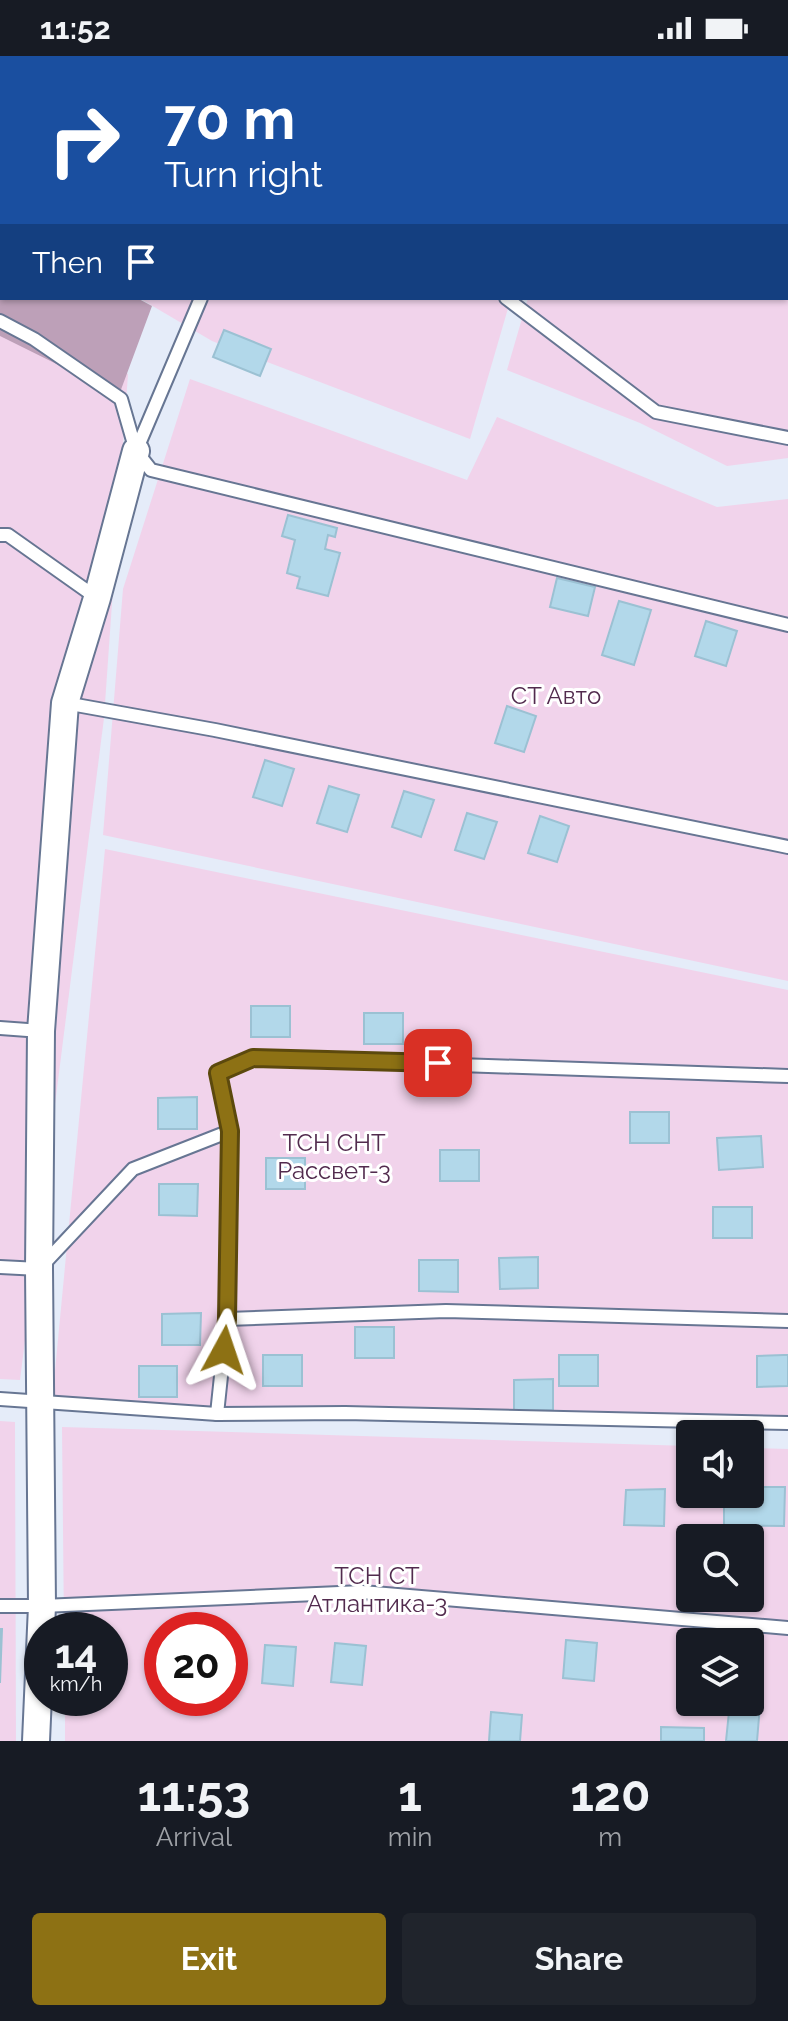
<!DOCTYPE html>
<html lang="en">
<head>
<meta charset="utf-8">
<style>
	:root { --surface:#171b24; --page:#20242c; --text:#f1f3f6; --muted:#9ea1a6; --accent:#8d7114 }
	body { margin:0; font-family:Raleway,sans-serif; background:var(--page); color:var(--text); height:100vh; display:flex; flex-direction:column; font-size:30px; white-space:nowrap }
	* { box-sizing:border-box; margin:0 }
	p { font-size:26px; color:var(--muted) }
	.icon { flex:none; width:44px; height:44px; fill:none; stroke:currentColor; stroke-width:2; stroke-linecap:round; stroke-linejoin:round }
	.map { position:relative; height:1685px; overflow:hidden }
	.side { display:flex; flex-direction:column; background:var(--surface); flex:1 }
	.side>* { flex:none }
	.top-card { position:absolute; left:0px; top:0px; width:788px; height:244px; box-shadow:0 2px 6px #0004; background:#1a4fa0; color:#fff; overflow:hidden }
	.tools { position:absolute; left:676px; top:1364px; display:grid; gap:16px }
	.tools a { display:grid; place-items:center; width:88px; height:88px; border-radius:8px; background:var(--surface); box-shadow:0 2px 6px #0004; font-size:40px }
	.speed { position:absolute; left:24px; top:1556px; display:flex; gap:16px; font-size:40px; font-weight:700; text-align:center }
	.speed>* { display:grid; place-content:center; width:104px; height:104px; border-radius:50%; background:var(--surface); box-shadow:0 2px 6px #0004; line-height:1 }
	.speed small { font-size:20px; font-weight:400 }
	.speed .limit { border:12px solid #d22; background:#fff; color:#111 }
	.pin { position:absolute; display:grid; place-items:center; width:68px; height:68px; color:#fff; margin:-34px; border-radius:16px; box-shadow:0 4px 12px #0006 }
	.me { position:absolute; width:88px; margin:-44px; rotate:5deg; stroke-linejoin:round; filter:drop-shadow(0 0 6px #0008) }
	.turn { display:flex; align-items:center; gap:28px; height:168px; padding:0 32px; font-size:36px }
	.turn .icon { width:104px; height:104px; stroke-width:2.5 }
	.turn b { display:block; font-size:56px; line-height:68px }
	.then { display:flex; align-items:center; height:76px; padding:0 32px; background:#0003; gap:16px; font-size:30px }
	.eta { display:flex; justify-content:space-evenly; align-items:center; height:136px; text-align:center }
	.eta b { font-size:48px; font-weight:700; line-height:56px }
	.action { display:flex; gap:16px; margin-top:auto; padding:16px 32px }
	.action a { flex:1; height:92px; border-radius:8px; background:var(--accent); color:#fff; font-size:32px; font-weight:700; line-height:92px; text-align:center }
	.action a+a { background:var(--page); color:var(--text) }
	.status { display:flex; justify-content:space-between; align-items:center; height:56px; padding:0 40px; background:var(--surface); direction:ltr }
	.status svg { height:22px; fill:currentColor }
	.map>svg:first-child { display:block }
	.green { fill:#f1d3eb; fill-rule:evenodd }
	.forest { fill:#bda0b8 }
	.building { fill:#b2d8ea; stroke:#9bc1d3; stroke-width:2 }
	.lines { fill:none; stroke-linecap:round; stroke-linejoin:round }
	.lane-casing { stroke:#677693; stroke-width:16 }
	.street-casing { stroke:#677693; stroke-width:30 }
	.lane { stroke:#fff; stroke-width:12 }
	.street { stroke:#fff; stroke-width:26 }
	.route-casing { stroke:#5c490d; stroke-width:20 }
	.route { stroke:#8d7114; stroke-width:14 }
	.labels { text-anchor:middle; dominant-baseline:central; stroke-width:6; stroke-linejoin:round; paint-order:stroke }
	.park-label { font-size:24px; fill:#522b4e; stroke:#fff }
</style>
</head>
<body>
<div class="status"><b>11:52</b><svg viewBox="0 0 49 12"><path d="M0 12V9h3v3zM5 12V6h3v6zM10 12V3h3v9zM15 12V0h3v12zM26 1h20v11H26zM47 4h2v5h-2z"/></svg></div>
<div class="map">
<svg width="788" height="1685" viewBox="0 0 788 1685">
	<rect width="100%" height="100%" fill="#e5ecf9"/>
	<!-- green -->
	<g class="green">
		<polygon points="0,0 581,0 2,2 2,161"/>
		<polygon points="601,0 788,0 788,402 727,410 640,367 507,314 528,242 786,242 786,2 600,2"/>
		<polygon points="139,242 511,242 470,383 212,285"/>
		<polygon points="0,256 128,318 104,662 20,1324 0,1323"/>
		<polygon points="190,323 467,424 497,361 717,451 788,443 788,925 103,779 123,533"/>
		<polygon points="105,793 788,934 788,1373 52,1346"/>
		<polygon points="0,1365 15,1366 16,1685 0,1685"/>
		<path d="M62,1371L690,1390V1438H750V1392L788,1393V1685H65V1642H110V1574H64ZM690,1482H750V1542H690ZM162,1574H230V1642H162ZM690,1586H750V1646H690Z"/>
	</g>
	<!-- forest -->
	<polygon class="forest" points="0,170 2,242 137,242 152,250 119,339 0,280"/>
	<!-- building -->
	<g class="building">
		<polygon points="295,0 328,0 295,2"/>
		<polygon points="224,274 271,293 260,320 213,301"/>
		<polygon points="288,459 337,472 335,481 328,479 325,493 340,497 328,540 297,532 300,521 287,517 295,484 282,480"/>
		<polygon points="557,522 595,531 588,560 550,551"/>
		<polygon points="619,545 651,554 634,609 602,599"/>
		<polygon points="706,565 737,575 726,610 695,600"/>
		<polygon points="507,650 536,660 524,696 495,687"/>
		<polygon points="265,704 294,713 282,750 253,741"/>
		<polygon points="329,730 359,739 347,776 317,767"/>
		<polygon points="404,735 434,744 421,781 392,771"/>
		<polygon points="467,757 497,766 484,803 455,794"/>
		<polygon points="540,760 569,770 557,806 528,797"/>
		<rect x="251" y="950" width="39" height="31"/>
		<rect x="364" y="957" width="39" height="31"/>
		<polygon points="197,1041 197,1073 158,1073 158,1042"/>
		<rect x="630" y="1056" width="39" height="31"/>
		<polygon points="761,1080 763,1111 719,1114 717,1082"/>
		<rect x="440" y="1094" width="39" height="31"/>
		<rect x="266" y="1102" width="39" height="31"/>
		<polygon points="159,1128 198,1128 197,1160 159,1159"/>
		<rect x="713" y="1151" width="39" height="31"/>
		<polygon points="538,1201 538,1232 500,1233 499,1202"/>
		<polygon points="419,1204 458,1204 458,1236 419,1235"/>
		<polygon points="201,1257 200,1289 162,1289 162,1258"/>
		<rect x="355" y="1271" width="39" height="31"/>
		<rect x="263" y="1299" width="39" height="31"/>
		<rect x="559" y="1299" width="39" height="31"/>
		<polygon points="784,1299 788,1299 788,1330 757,1331 757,1300"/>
		<rect x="139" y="1310" width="38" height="31"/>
		<polygon points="553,1323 553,1354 514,1355 514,1324"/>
		<polygon points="750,1431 785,1431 784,1470 724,1469 724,1438 750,1438"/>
		<polygon points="665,1433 664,1470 624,1469 626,1434"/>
		<polygon points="0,1573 2,1573 0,1627"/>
		<polygon points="156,1583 162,1583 162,1622 152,1622"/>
		<polygon points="566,1584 597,1587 594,1625 563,1622"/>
		<polygon points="335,1587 366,1590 362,1629 331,1626"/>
		<polygon points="265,1589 296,1591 293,1630 262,1627"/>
		<polygon points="730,1646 760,1649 757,1685 726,1685"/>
		<polygon points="491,1656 522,1659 520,1685 489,1685"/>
		<polygon points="661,1671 704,1672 704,1685 661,1685"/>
	</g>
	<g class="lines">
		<defs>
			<g id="lane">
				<polyline points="169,2 170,0"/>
				<polyline points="387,2 388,0"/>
				<polyline points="0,89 2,90"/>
				<polyline points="786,139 788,140"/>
				<polyline points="506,242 656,356 788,382"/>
				<polyline points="0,265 34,283 121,343 136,395 151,414 788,569"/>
				<polyline points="136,395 201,242"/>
				<polyline points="0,479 8,479 97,542"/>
				<polyline points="65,647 215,674 788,791"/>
				<polyline points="0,972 41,975"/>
				<polyline points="0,1211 39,1213 133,1113 230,1075"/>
				<polyline points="227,1263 446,1255 788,1265"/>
				<polyline points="0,1343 217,1358 345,1357 788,1367"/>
				<polyline points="217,1358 227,1263 230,1075 218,1017 253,1002 788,1020"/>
				<polyline points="0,1550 42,1550 362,1536 788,1572"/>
			</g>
			<g id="street">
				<polyline points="620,2 620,0"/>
				<polyline points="36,1685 42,1550 39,1213 41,975 65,647 97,542 136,395"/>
			</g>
		</defs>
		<!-- lane casing -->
		<use href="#lane" class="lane-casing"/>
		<!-- street casing -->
		<use href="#street" class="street-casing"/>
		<!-- lane -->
		<use href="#lane" class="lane"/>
		<!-- street -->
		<use href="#street" class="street"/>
	</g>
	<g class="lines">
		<defs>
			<polyline id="route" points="224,1294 227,1263 230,1075 218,1017 253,1002 438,1007"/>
		</defs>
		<!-- route casing -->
		<use href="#route" class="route-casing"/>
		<!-- route -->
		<use href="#route" class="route"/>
	</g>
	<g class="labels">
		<!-- park labels -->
		<g class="park-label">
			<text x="556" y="639">СТ Авто</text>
			<text x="334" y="1086">ТСН СНТ<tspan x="334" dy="28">Рассвет-3</tspan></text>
			<text x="377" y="1519">ТСН СТ<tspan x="377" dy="28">Атлантика-3</tspan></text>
		</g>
	</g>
</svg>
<div class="tools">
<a><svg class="icon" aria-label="sound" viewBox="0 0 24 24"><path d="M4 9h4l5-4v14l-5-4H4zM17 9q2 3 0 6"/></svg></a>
<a><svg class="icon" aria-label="search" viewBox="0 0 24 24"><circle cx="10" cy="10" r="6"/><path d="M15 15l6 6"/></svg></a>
<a><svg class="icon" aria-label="layers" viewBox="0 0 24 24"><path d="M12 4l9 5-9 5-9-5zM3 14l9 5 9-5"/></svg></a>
</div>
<div class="speed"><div>14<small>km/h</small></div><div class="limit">20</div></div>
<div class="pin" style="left:438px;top:1007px;background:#d93025"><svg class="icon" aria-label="arrive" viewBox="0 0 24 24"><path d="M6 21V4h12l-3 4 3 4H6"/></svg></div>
<svg class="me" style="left:224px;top:1294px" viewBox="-20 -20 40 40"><path d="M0-17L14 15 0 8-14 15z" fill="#8d7114" stroke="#fff" stroke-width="4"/></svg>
<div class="top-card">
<div class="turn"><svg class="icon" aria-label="right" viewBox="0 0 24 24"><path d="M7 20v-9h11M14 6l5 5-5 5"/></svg><div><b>70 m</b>Turn right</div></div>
<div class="then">Then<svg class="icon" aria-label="arrive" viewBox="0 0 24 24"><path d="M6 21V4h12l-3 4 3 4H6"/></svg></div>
</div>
</div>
<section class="side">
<div class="eta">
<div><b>11:53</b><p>Arrival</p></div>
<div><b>1</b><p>min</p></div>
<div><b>120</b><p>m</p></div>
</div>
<div class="action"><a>Exit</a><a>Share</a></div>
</section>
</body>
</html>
